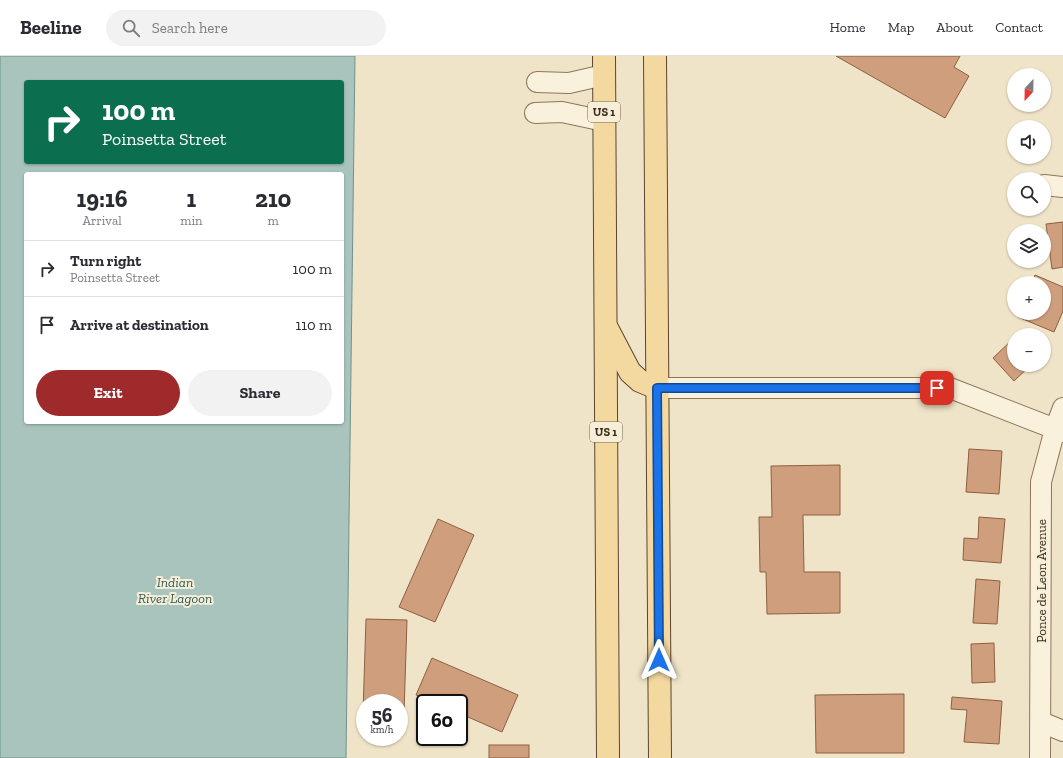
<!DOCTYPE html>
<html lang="en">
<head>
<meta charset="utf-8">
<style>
	:root { --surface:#fff; --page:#f2f2f3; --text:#2b2b33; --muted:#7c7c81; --line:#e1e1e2; --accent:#9e2a2b }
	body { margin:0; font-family:"Zilla Slab",serif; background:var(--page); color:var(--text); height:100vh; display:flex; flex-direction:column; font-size:15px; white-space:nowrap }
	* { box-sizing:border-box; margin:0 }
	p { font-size:13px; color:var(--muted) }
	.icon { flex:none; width:22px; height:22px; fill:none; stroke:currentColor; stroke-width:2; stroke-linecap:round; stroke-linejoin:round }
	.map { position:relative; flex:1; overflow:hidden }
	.details { position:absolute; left:24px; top:116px; width:320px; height:252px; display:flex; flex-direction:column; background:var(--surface); border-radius:4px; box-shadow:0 1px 3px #0004 }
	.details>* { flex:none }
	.top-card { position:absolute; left:24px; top:24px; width:320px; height:84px; border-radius:4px; box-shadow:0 1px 3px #0004; background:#0b6e4f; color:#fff; overflow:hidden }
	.needle { width:26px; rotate:202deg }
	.tools { position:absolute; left:1007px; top:12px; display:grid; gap:8px }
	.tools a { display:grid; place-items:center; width:44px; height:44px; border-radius:50%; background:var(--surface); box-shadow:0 1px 3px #0004; font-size:20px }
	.speed { position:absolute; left:356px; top:638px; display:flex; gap:8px; font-size:20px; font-weight:700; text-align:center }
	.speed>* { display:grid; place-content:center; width:52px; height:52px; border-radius:50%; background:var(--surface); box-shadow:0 1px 3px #0004; line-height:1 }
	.speed small { font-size:10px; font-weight:400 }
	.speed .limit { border:2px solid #111; border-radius:6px; background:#fff; color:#111 }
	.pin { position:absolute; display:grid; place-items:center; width:34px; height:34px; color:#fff; margin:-17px; border-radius:8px; box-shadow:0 2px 6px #0006 }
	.me { position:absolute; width:44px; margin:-22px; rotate:0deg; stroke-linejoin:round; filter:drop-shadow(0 0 3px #0008) }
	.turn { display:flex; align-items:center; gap:14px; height:84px; padding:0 12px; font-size:18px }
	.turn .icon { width:52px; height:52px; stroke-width:2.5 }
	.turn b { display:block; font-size:28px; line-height:34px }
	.eta { display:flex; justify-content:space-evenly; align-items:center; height:68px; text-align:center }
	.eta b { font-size:24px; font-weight:800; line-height:28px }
	.cta { display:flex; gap:8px; margin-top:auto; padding:8px 12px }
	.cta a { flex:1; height:46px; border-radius:24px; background:var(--accent); color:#fff; font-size:16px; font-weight:800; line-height:46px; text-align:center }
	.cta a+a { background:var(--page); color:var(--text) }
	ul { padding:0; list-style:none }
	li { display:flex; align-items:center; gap:12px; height:56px; padding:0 12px; border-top:1px solid var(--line) }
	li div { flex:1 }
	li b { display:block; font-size:15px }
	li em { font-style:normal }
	header { display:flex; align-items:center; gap:24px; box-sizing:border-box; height:56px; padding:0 20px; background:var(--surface); border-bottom:1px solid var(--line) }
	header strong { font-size:19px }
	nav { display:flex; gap:22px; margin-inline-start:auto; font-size:14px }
	.search { width:280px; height:36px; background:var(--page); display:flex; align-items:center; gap:10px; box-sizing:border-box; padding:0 14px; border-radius:22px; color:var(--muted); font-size:15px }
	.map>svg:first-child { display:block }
	.water { fill:#a9c4bc; stroke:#6f938a; fill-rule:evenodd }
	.building { fill:#cf9f7d; stroke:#8d5f41 }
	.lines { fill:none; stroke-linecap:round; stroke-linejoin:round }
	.minor-casing { stroke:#8d765c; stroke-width:22 }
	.major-casing { stroke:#5b4430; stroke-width:24 }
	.minor { stroke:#faf1dc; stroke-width:20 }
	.major { stroke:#f3d9a0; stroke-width:22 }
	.route-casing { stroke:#114b97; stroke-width:10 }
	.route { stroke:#1a73e8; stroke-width:7 }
	.labels { text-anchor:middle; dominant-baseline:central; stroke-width:4; stroke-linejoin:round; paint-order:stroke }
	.shield { fill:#f7eed8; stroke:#756857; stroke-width:1 }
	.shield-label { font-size:12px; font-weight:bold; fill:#3d2e20 }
	.street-label { font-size:13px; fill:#3d2e20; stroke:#f7eed8 }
	.water-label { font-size:14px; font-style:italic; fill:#2f5d5a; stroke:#f7eed8 }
</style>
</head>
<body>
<header>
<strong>Beeline</strong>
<div class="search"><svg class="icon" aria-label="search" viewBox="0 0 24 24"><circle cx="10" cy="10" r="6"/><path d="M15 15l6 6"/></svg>Search here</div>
<nav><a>Home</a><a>Map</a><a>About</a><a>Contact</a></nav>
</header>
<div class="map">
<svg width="1063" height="702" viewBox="0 0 1063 702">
	<rect width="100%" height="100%" fill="#f0e4c8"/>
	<!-- water -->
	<path class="water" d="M0,0H355L346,702H0ZM26,26H342V106H26ZM26,118H342V366H26Z"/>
	<!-- building -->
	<g class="building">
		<polygon points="836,0 960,0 954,11 969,20 945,62"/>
		<polygon points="1063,166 1063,211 1052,213 1046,168"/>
		<polygon points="1035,219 1063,231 1063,255 1054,276 1018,261 1019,257 1044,257 1044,227 1032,227"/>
		<polygon points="1023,274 1027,279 1017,279"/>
		<polygon points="1014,282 1014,309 1031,309 1014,325 993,302"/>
		<polygon points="969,393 1002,395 999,438 966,436"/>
		<polygon points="840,409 840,459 803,459 804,516 840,516 840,557 767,558 766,516 760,516 759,461 772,461 771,410"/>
		<polygon points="979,461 1005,463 1001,507 963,504 964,482 978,483"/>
		<polygon points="438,463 474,479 435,566 399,551"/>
		<polygon points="976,523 1000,525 997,568 973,567"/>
		<polygon points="366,563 407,564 404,658 399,658 399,647 365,647 365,657 363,657"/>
		<polygon points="994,587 995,626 972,627 971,588"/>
		<polygon points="432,602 518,639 502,676 459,657 459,647 436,647 416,639"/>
		<polygon points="904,638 904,697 816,697 815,639"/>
		<polygon points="952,641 1002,645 999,688 964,686 967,654 951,653"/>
		<rect x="489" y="689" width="40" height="13"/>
	</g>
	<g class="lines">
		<defs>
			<g id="minor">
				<polyline points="537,26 569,27 604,19"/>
				<polyline points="535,57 562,56 604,65"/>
				<polyline points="1044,129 1063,131"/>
				<polyline points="657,332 950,332 1063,376"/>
				<polyline points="1041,666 1063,675"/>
				<polyline points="1040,702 1041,426 1055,373 1063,352"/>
			</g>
			<g id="major">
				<polyline points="604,0 608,702"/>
				<polyline points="655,0 660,702"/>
				<polyline points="607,272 630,316 640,325 657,332"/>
			</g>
		</defs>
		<!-- minor casing -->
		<use href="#minor" class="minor-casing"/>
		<!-- major casing -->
		<use href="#major" class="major-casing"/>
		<!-- minor -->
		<use href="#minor" class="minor"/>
		<!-- major -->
		<use href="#major" class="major"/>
	</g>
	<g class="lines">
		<defs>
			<polyline id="route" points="659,604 657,332 937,332"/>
		</defs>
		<!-- route casing -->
		<use href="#route" class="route-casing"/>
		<!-- route -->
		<use href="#route" class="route"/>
	</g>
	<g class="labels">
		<!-- shield labels -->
		<g class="shield">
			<rect x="588" y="46" width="32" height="20" rx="3"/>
			<rect x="590" y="366" width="32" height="20" rx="3"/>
		</g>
		<g class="shield-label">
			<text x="604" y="56">US 1</text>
			<text x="606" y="376">US 1</text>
		</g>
		<!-- street labels -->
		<g class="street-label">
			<text transform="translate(1041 525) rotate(-90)">Ponce de Leon Avenue</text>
		</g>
		<!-- water labels -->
		<g class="water-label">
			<text x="175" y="526">Indian<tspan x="175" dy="16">River Lagoon</tspan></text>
		</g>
	</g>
</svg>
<div class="tools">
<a><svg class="needle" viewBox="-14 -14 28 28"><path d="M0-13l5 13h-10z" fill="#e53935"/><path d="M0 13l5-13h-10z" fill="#7c7c81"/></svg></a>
<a><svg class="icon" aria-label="sound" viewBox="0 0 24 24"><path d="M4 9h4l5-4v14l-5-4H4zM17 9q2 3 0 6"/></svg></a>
<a><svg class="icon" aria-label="search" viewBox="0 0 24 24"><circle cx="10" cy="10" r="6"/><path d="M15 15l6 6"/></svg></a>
<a><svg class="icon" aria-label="layers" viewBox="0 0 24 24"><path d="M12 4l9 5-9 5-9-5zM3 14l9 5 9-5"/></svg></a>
<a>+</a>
<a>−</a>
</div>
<div class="speed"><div>56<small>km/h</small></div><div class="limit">60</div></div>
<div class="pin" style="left:937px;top:332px;background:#d93025"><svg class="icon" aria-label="arrive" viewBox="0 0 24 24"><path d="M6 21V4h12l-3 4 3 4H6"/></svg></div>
<svg class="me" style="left:659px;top:604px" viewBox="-20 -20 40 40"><path d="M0-17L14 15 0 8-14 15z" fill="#1a73e8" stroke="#fff" stroke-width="4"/></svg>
<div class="top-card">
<div class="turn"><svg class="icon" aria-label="right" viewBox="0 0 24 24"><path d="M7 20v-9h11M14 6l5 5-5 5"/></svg><div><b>100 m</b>Poinsetta Street</div></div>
</div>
<section class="details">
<div class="eta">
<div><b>19:16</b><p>Arrival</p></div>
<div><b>1</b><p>min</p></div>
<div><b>210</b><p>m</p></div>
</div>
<ul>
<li><svg class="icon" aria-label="right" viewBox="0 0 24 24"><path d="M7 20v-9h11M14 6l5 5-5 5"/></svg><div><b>Turn right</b><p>Poinsetta Street</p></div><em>100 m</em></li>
<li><svg class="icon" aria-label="arrive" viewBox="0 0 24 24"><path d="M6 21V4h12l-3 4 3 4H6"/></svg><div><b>Arrive at destination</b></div><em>110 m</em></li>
</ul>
<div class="cta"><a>Exit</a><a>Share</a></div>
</section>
</div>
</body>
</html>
